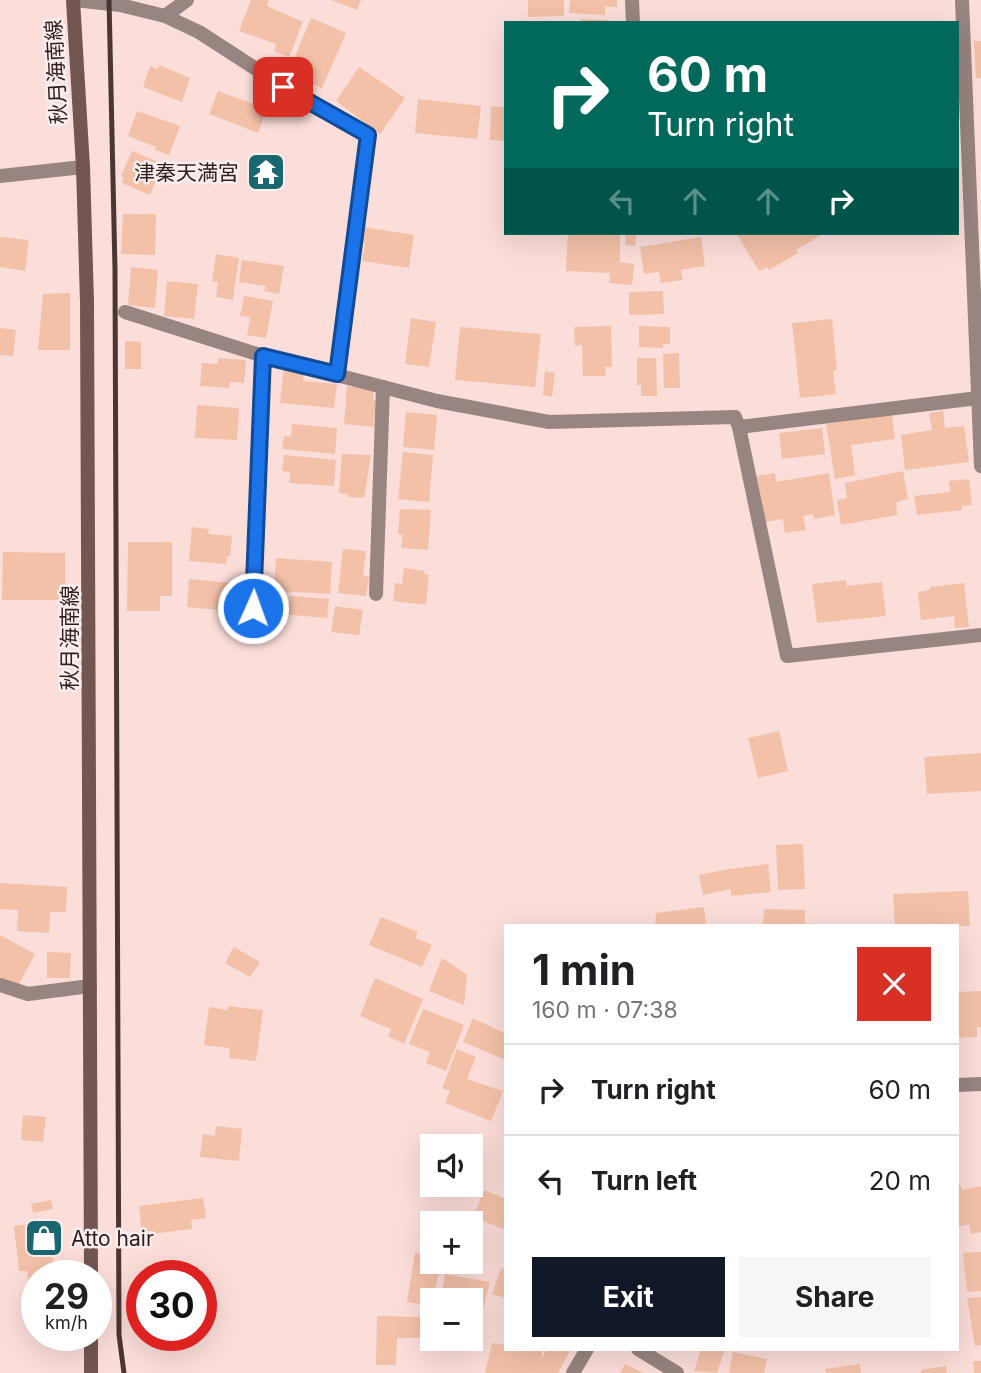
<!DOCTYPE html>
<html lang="en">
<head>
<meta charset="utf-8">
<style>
	:root { --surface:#fff; --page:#f6f6f6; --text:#202124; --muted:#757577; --line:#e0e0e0; --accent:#111827 }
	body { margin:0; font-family:Inter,"Noto Sans JP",sans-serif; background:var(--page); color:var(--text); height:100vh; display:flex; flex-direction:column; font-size:26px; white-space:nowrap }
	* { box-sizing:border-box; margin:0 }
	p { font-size:23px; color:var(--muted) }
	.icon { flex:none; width:38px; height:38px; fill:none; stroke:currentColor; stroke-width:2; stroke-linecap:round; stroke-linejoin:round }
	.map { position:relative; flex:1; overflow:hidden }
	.drawer { position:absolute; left:504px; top:924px; width:455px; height:427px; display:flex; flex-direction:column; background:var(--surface); border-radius:0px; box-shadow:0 7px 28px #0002 }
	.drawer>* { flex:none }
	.top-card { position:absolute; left:504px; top:21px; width:455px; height:214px; border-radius:0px; box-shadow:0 7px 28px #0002; background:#00695c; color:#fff; overflow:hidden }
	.controls { position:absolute; left:420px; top:1134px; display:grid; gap:14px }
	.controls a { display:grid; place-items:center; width:63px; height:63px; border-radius:0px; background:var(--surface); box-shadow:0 7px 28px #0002; font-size:35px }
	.speed { position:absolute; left:21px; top:1260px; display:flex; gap:14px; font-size:35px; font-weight:700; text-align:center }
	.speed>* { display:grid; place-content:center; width:91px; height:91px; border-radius:50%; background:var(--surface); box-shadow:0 7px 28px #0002; line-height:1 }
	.speed small { font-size:18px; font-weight:400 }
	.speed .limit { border:10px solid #d22; background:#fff; color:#111 }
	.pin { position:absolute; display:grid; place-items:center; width:60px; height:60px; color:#fff; margin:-30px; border-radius:14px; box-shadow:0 4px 10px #0006 }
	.me { position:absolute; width:77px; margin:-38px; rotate:2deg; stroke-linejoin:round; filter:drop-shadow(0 0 5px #0008) }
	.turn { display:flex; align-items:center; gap:24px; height:147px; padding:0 28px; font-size:32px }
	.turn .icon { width:91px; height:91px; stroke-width:2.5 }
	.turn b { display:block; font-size:49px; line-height:60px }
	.lanes { display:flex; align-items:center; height:66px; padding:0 28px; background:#0003; justify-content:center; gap:35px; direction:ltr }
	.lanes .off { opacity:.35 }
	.round { display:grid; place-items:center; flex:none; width:74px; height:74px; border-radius:0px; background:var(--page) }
	.overview { display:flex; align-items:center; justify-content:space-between; height:119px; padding:0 28px }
	h1 { font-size:42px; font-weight:700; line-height:52px }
	.action { display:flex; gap:14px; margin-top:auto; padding:14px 28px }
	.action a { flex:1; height:80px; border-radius:0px; background:var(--accent); color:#fff; font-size:28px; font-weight:700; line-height:80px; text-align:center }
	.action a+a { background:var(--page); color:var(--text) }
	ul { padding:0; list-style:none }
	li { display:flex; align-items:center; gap:21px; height:91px; padding:0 28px; border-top:2px solid var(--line) }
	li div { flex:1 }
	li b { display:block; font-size:26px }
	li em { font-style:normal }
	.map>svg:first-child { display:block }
	.building { fill:#f3c1a8 }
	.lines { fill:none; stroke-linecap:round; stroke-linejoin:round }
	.service { stroke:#988481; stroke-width:14 }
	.minor { stroke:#988481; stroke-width:14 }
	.secondary { stroke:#725652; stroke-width:14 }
	.rail { stroke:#4a3734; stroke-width:5 }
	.route-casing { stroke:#114b97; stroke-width:18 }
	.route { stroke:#1a73e8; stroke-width:12 }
	.labels { text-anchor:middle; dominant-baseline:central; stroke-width:5; stroke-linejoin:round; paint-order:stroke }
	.street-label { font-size:21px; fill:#301e1c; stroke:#faefee }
	.poi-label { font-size:21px; fill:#301e1c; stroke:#faefee; text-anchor:end }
</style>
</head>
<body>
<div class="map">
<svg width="981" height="1373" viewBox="0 0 981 1373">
	<rect width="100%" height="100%" fill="#fbddd9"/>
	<!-- building -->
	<g class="building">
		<polygon points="251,0 269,0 267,6 303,22 289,57 274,51 276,44 239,31"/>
		<polygon points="331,0 361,0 357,10"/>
		<polygon points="528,0 564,0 564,16 528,17"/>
		<polygon points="570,0 617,0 617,7 605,6 605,15 569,13"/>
		<polygon points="311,18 346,33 322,88 288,74"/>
		<polygon points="581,19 610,20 609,23 581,23"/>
		<polygon points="974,41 981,41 981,78 976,78"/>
		<polygon points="159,65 190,78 182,102 143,87 150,66 158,69"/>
		<polygon points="359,67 405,98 380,134 336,101"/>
		<polygon points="218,91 267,109 258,133 209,114"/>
		<polygon points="418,99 481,106 477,139 415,133"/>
		<polygon points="491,106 506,107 506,141 490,140"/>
		<polygon points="137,111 180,126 169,155 155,150 156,147 128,136"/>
		<polygon points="132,151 163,164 150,195 122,183 124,178 121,176"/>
		<polygon points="123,214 156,214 155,255 121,254"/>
		<polygon points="363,227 414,235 409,268 362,261 365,242 361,242"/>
		<polygon points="568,233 620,233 620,262 634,264 632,285 609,283 610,273 566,271"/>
		<polygon points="626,233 636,233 635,246 625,245"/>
		<polygon points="736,233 824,233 796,250 798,253 769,270 767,267 759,271"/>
		<polygon points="0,237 29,240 25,271 0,267"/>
		<polygon points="701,237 705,266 681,270 683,280 661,283 659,272 644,274 640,247"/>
		<polygon points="216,254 239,258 233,300 216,297 218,282 212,281"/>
		<polygon points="242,260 284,266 279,294 264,291 266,286 239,282"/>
		<polygon points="131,267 158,270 155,308 128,305"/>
		<polygon points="167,281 198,284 194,319 164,316"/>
		<polygon points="663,291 664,314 629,315 629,292"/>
		<polygon points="70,293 70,350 38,350 43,294"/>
		<polygon points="244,296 273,301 266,338 247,335 250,317 240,316"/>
		<polygon points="411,318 436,322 429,367 405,364"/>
		<polygon points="832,319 837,370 833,371 836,394 800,398 792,323"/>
		<polygon points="611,326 612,367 605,367 606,376 583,376 582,345 575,346 574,327"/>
		<polygon points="639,326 670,327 670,344 663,344 663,348 639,347"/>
		<polygon points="460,327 541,334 535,387 455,380"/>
		<polygon points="0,328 16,330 13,356 0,355"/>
		<polygon points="125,341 141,342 141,369 125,369"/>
		<polygon points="679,353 680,388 664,388 663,354"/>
		<polygon points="218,358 246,360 244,383 230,382 229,388 200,386 202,363 218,364"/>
		<polygon points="637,358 656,358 657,396 641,396 641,385 637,385"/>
		<polygon points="284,368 304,370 303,381 337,384 334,408 280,403"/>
		<polygon points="545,371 555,373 552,397 543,395"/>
		<polygon points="347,386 374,389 373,400 376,400 374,427 344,424"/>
		<polygon points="197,405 239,408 237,440 195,438"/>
		<polygon points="943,411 945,428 964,426 969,462 905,470 901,435 932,430 929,413"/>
		<polygon points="406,412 437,415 434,450 403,447"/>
		<polygon points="892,414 895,439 851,445 855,475 835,479 826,424"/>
		<polygon points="292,424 337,428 335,454 282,449 284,436 291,437"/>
		<polygon points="822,428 825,454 782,459 779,433"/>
		<polygon points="403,452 433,455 429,502 398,499"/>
		<polygon points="342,454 371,455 364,498 348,497 348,494 339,493"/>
		<polygon points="284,455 336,460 334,486 289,483 290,472 282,471"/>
		<polygon points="903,471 908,499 896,502 897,515 841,525 837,500 847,498 845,483"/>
		<polygon points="775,473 776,482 829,473 835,515 814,519 813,514 803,516 806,530 785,533 783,519 765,522 757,476"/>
		<polygon points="969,479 972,505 962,506 962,510 917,515 914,496 950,492 949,481"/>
		<polygon points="400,509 431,510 428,550 401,548 403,535 398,534"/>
		<polygon points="192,527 209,529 208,534 232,536 230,556 227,556 226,564 189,561"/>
		<polygon points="128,542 172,542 172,596 160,596 160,611 127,611"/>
		<polygon points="343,549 366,551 363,576 369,577 366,596 338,593"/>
		<polygon points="3,552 65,553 65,600 2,600"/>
		<polygon points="276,558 332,562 330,594 274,591"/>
		<polygon points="404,568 425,571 424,574 429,575 426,605 393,601 395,583 402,584"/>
		<polygon points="189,579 243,584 240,612 187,607"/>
		<polygon points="846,580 847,586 882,582 886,616 817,623 812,584"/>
		<polygon points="964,583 969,627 955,628 954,616 921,620 918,592 930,590 930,587"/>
		<polygon points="290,596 329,599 327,618 270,613 271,603 289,604"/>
		<polygon points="335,606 363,610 359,635 331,632"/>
		<polygon points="779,731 788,771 758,778 748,738"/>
		<polygon points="981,753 981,791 927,794 924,757"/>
		<polygon points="803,844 805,889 778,890 776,845"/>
		<polygon points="768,864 771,892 731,896 731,889 703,895 699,875 729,869"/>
		<polygon points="0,883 67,887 66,912 50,912 49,933 17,931 18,910 0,909"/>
		<polygon points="968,891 970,926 895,926 893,894"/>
		<polygon points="704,907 706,926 655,926 656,913"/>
		<polygon points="764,909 805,910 805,926 763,926"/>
		<polygon points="381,917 418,932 415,938 432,945 422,967 369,945"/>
		<polygon points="0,935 35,954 17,988 0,979"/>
		<polygon points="234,947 260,962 250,977 225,963"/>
		<polygon points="47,952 71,953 70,978 47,978"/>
		<polygon points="442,958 467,975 464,1005 429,991"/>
		<polygon points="375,978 423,999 404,1044 388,1036 391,1029 360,1016"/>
		<polygon points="981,991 981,1027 977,1027 977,1037 957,1038 957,992"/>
		<polygon points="228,1006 263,1010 256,1061 229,1058 230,1048 204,1045 209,1007 227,1010"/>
		<polygon points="423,1009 464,1025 446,1071 426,1063 430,1052 409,1044"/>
		<polygon points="473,1018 506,1034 506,1054 503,1059 463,1042"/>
		<polygon points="457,1049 476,1057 467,1079 503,1091 491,1121 445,1103 450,1091 442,1088"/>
		<polygon points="23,1115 46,1117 43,1142 21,1140"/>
		<polygon points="216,1126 242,1129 239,1161 200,1157 203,1134 215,1136"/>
		<polygon points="957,1176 962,1190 981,1186 981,1232 971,1234 969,1224 957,1227"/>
		<polygon points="484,1190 506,1199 506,1230 473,1217"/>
		<polygon points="203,1198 206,1218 191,1220 192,1229 142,1235 139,1206"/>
		<polygon points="51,1200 53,1209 33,1213 31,1204"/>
		<polygon points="56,1220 60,1247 51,1248 56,1276 37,1276 37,1283 29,1284 27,1271 19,1271 14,1226"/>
		<polygon points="981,1252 981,1291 967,1292 963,1253"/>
		<polygon points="415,1253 432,1256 432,1262 441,1262 432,1306 407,1302"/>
		<polygon points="501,1268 506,1269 506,1298 492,1294"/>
		<polygon points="445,1274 490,1282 484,1306 471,1303 471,1300 441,1297"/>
		<polygon points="981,1297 981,1345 975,1346 967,1298"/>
		<polygon points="377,1316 423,1317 422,1338 397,1338 396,1365 376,1365"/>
		<polygon points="492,1343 506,1345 506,1349 542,1351 542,1358 547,1349 571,1349 558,1373 485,1373"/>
		<polygon points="701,1349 725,1349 717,1373 694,1371"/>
		<polygon points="733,1352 767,1359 764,1373 729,1373"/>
		<polygon points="973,1361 981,1361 981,1373 974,1373"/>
		<polygon points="625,1364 644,1373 620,1373"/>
		<polygon points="860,1364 861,1373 826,1373 825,1369"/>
		<polygon points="946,1366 947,1373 921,1373 921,1370"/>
	</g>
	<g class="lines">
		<!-- service -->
		<g class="service">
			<polyline points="165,16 199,32 304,100 368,135 337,374"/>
			<polyline points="125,312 263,356 437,401 549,422 735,417 739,427 978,398"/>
			<polyline points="739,427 787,656 981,635"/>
			<polyline points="638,1349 677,1373"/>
		</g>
		<!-- minor -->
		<g class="minor">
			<polyline points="75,0 120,5 165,16 187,0"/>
			<polyline points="632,0 633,23"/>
			<polyline points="962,0 981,466"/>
			<polyline points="0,176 83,167"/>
			<polyline points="376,594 383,387"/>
			<polyline points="253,608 263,356"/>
			<polyline points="0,985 28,994 90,986"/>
			<polyline points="957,1085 981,1084"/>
			<polyline points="573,1373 587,1349"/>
		</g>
		<!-- secondary -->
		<g class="secondary">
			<polyline points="73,0 83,167 87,302 91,1276"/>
			<polyline points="91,1335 91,1373"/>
		</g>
		<!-- rail -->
		<polyline class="rail" points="109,0 115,270 119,1335 124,1373"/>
	</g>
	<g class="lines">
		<defs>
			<polyline id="route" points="253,608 263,356 337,374 368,135 283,87"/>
		</defs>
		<!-- route casing -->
		<use href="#route" class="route-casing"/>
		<!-- route -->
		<use href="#route" class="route"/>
	</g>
	<!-- icons -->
	<defs>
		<symbol id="temple-square" viewBox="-11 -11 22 22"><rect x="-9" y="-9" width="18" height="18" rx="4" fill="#1b6770" stroke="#faefee"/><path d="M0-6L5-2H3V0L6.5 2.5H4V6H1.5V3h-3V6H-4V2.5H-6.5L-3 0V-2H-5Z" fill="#fff"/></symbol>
		<symbol id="shop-square" viewBox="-11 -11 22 22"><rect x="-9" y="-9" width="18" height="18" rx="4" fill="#1b6770" stroke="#faefee"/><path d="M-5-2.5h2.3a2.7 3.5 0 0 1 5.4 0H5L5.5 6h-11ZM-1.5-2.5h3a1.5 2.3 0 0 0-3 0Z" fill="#fff"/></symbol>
	</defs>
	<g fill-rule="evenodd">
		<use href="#temple-square" x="244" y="150" width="44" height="44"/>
		<use href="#shop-square" x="22" y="1216" width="44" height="44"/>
	</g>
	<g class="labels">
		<!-- street labels -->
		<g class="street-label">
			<text transform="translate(56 72) rotate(-93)">秋月海南線</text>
			<text transform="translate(69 638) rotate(-90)">秋月海南線</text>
		</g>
		<!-- poi labels -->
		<g class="poi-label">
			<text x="239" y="172">津秦天満宮</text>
			<text x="71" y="1238" text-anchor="start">Atto hair</text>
		</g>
	</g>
</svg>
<div class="controls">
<a><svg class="icon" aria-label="sound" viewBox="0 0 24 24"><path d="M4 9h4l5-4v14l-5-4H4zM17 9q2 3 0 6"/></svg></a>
<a>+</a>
<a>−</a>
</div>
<div class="speed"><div>29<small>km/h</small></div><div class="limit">30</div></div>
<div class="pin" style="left:283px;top:87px;background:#d93025"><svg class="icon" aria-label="arrive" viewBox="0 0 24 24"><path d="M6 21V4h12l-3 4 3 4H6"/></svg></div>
<svg class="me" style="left:253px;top:608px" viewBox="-20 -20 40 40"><circle r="17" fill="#1a73e8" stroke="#fff" stroke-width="3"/><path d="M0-11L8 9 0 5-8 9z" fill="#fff"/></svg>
<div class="top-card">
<div class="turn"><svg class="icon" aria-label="right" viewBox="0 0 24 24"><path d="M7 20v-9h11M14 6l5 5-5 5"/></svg><div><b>60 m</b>Turn right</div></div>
<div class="lanes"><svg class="icon off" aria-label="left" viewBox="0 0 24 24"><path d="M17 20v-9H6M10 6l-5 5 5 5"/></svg><svg class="icon off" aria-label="ahead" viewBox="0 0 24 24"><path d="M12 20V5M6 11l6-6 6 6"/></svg><svg class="icon off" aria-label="ahead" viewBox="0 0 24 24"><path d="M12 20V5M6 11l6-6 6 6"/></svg><svg class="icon" aria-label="right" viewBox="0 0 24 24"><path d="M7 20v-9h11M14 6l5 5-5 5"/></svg></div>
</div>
<section class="drawer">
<div class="overview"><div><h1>1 min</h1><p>160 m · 07:38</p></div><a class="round" style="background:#d93025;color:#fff"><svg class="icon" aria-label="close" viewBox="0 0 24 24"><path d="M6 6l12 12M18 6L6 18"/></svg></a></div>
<ul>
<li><svg class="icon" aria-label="right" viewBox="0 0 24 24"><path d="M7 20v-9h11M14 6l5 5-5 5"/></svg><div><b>Turn right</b></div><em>60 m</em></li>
<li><svg class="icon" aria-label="left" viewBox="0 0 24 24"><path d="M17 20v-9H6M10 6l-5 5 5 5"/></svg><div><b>Turn left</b></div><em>20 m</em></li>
</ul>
<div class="action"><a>Exit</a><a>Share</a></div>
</section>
</div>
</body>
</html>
